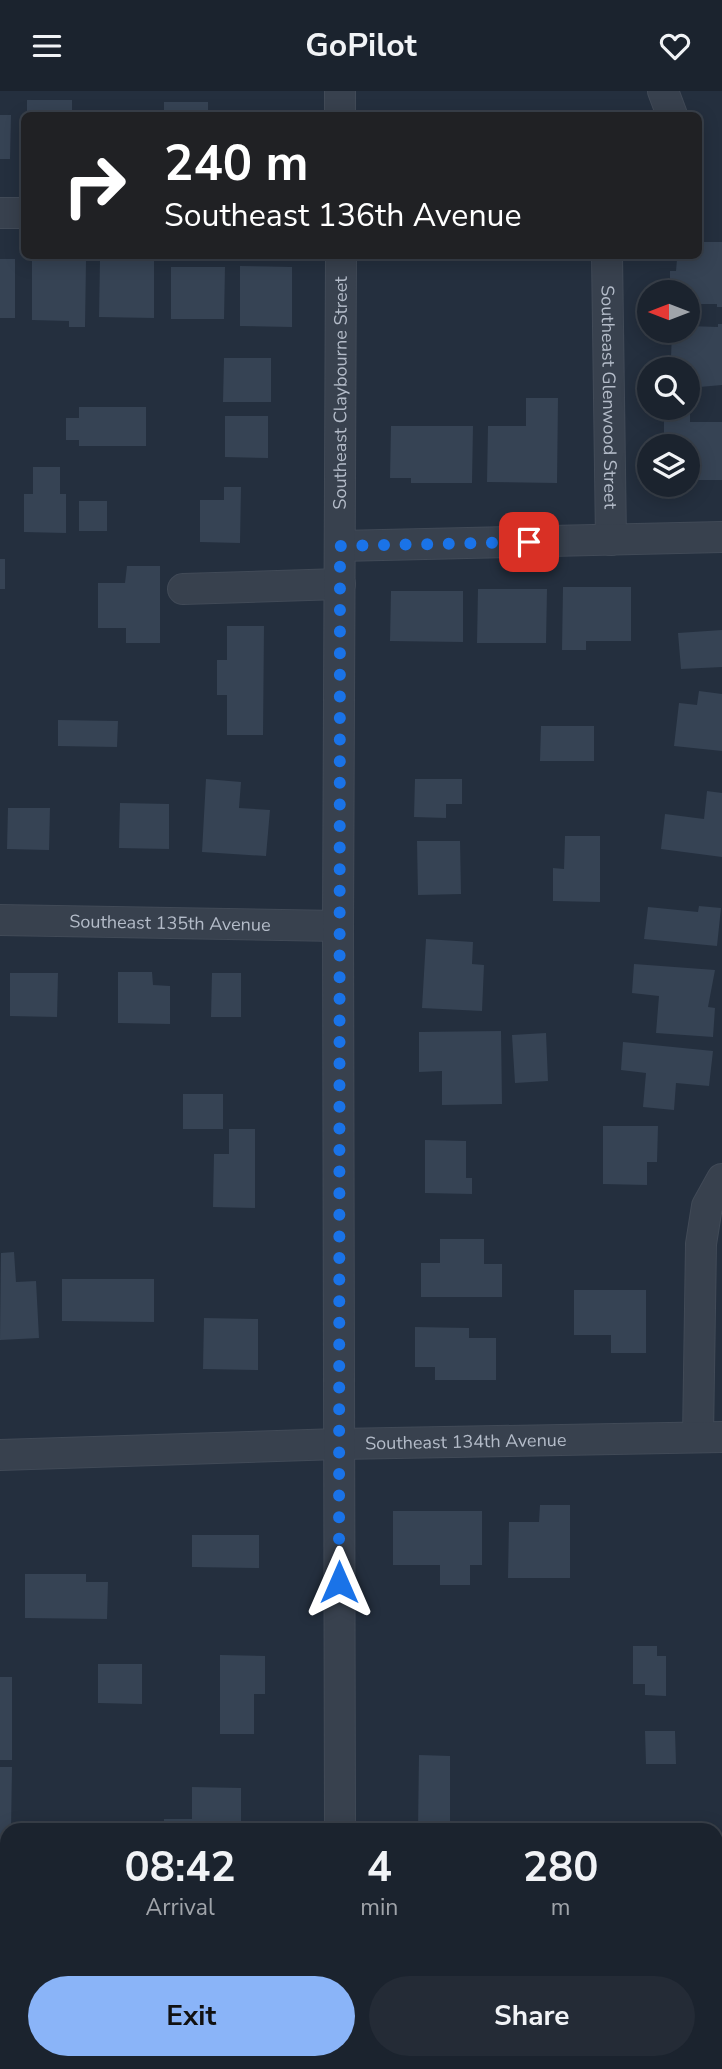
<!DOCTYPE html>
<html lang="en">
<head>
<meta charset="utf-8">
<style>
	:root { --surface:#1b232e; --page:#242b36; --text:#f1f3f6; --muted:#a0a4aa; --line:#39404a; --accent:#8ab4f8 }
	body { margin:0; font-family:"Nunito Sans",sans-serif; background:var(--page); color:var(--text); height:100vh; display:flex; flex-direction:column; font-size:26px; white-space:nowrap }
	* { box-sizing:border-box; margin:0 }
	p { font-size:23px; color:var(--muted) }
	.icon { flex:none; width:38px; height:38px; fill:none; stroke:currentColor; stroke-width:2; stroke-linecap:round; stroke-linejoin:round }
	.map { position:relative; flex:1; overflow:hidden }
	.sheet { position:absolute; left:0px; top:1732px; width:723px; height:247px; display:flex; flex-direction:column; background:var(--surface); border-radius:21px 21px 0 0; box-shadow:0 4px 18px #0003,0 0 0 2px var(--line) }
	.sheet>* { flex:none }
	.hud { position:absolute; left:21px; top:21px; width:681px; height:147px; border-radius:10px; box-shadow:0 4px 18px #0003,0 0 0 2px var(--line); background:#202124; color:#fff; overflow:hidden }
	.needle { width:46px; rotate:270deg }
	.fabs { position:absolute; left:637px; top:189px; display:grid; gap:14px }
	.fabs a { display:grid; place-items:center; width:63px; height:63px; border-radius:50%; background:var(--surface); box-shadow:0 4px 18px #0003,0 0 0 2px var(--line); font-size:35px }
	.pin { position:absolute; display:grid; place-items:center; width:60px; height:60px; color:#fff; margin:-30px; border-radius:14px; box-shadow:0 4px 10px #0006 }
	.me { position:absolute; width:77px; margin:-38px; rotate:0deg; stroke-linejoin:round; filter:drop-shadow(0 0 5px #0008) }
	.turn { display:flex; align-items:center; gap:24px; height:147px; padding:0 28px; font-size:32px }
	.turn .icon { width:91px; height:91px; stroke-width:2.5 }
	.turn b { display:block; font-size:49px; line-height:60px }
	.eta { display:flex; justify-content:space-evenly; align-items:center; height:119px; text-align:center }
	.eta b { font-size:42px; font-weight:700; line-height:49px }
	.cta { display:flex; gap:14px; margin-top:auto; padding:14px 28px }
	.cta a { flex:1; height:80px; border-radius:42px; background:var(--accent); color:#111; font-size:28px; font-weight:700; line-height:80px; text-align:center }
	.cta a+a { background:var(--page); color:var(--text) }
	header { display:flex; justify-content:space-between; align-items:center; height:91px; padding:0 28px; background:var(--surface); font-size:32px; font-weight:700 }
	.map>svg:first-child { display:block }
	.building { fill:#364354 }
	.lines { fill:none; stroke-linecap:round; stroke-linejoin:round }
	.minor-casing { stroke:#414a57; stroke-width:32 }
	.minor { stroke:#38414e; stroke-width:30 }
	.route { stroke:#1a73e8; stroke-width:12; stroke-dasharray:0 21.6 }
	.labels { text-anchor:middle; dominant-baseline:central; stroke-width:7; stroke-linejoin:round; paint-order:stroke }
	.street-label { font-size:18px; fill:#b4bcc9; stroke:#1d2633 }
</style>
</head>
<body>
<header><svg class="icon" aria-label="menu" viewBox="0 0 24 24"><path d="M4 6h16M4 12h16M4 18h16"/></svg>GoPilot<svg class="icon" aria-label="heart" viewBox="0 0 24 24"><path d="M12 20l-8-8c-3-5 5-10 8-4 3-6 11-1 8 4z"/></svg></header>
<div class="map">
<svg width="722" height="1978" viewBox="0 0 722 1978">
	<rect width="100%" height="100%" fill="#242f3e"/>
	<!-- building -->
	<g class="building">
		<rect x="27" y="9" width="45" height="15"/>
		<rect x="164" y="11" width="44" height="13"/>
		<polygon points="235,21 280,22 280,24 235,24"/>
		<rect x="415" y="21" width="70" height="3"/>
		<polygon points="0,24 11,24 10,68 0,68"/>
		<polygon points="698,147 702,147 702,151 722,151 722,216 717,216 717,213 688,213 688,201 670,201 670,180 676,180 677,168 670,168 670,164 698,164"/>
		<rect x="0" y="168" width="15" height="59"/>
		<polygon points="100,169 154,169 154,227 99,226"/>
		<polygon points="32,170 86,170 85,236 69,236 69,230 32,229"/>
		<polygon points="240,175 292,176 292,236 240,235"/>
		<polygon points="171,176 225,176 224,228 171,228"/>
		<polygon points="718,233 722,233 722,294 688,297 688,278 678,278 677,267 671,267 672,240 688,240 688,235 718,236"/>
		<polygon points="224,267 271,267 271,311 223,311"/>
		<polygon points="688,299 690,299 690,331 722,331 722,389 688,389 688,355 664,355 664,317 688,317"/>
		<polygon points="526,307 558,307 557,392 487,391 488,335 526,335"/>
		<polygon points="79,316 146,316 146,355 79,355 79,349 66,349 66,327 79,327"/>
		<polygon points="225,325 268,325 268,367 225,366"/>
		<polygon points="391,335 473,335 472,392 411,392 411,387 390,387"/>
		<polygon points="33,376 60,376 60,403 66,403 66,442 24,441 24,403 33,403"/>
		<polygon points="224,396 241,396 240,452 200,451 200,409 224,409"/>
		<rect x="79" y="410" width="28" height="30"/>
		<rect x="0" y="468" width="5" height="30"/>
		<polygon points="127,475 160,475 160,552 126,552 126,537 98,537 98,492 125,492"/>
		<polygon points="563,496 631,496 631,550 586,550 586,559 562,559"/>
		<polygon points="478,498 547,498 546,552 477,552"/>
		<polygon points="391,500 463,500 463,551 390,550"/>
		<polygon points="227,535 264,535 263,644 227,644 227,604 217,604 217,569 227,569"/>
		<polygon points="722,539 722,576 681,578 678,542"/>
		<polygon points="699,600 722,603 722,660 674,655 679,612 697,614"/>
		<polygon points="58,629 118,630 117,656 58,655"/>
		<polygon points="541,635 594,635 594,670 540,670"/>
		<polygon points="206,688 241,691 239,717 270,719 266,765 202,761"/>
		<polygon points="415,688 462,688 462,713 446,713 446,727 414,726"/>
		<polygon points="707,700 722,702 722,766 661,758 665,723 704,728"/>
		<polygon points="120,712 169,713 169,758 119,757"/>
		<polygon points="8,717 50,717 49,759 7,758"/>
		<polygon points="565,745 600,745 600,811 553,810 553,777 564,778"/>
		<polygon points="417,750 460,750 461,803 418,804"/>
		<polygon points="699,815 721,817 717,855 644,848 648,816 698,821"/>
		<polygon points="426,848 473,851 472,873 484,874 482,920 422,917"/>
		<polygon points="634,873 715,879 708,916 715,917 713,946 656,942 659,905 632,902"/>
		<polygon points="118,881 152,881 153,894 170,895 170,933 118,932"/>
		<polygon points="10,882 58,882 57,926 10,925"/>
		<polygon points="212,882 241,882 241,926 211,926"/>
		<polygon points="501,940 502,1013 442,1014 442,980 419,981 419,941"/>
		<polygon points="546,942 548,990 515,992 512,944"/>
		<polygon points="623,951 713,960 709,995 676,992 674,1019 643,1016 646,982 621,979"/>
		<rect x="183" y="1003" width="40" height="35"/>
		<polygon points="603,1035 658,1035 657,1071 647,1071 647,1094 603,1093"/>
		<polygon points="229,1038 255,1038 255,1117 213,1116 214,1063 229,1063"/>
		<polygon points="425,1049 466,1050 466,1087 472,1087 472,1103 425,1102"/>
		<polygon points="440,1148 484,1148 484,1173 502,1173 502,1206 421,1206 421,1172 440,1172"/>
		<polygon points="14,1161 16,1191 36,1190 39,1247 0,1249 1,1162"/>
		<polygon points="62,1188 154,1188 154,1231 62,1230"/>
		<polygon points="574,1199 646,1199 646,1262 611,1262 611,1244 574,1244"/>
		<polygon points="204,1227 258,1228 258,1279 203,1278"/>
		<polygon points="415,1236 469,1237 469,1247 496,1247 496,1289 435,1289 435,1276 415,1276"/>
		<polygon points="540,1414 570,1414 570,1487 508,1487 509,1431 539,1431"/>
		<polygon points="393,1420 482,1420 482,1474 470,1474 470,1494 440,1494 440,1474 393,1474"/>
		<polygon points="192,1444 259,1444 259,1477 192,1476"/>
		<polygon points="25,1483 86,1483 86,1491 108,1491 107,1528 25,1527"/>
		<polygon points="633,1555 657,1555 657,1565 666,1565 666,1605 645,1604 645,1593 633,1593"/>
		<polygon points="220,1564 265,1565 265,1603 254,1603 254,1643 220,1643"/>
		<polygon points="98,1573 142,1573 142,1613 98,1612"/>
		<rect x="0" y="1586" width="12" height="83"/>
		<polygon points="645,1640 675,1640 676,1673 646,1673"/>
		<polygon points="419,1664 450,1665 450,1740 418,1740"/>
		<polygon points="0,1676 12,1676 11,1740 7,1740 7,1770 0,1770"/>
		<polygon points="192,1696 241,1697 241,1730 222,1730 222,1740 164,1740 164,1728 192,1728"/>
		<rect x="1" y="1783" width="6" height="74"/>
		<rect x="716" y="1814" width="6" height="41"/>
		<polygon points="0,1964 7,1964 7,1972 26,1972 26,1978 0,1978"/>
	</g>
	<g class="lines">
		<defs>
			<g id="minor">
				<polyline points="340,0 340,24"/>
				<polyline points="663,0 672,24"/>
				<polyline points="0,122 24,122"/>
				<path id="s1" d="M607,164L611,449"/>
				<polyline points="340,455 722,446"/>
				<polyline points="183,498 340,493"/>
				<path id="s2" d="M0,829L338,835"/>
				<polyline points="698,1346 701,1153 707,1115 722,1088"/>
				<path id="s3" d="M0,1364L339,1353L722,1346"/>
				<path id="s4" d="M340,1740L338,835L341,164"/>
				<polyline points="0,1927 7,1927"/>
				<polyline points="154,1972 162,1976 188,1978"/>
				<polyline points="340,1972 340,1978"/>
				<polyline points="452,1978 722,1973"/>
			</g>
		</defs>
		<!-- minor casing -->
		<use href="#minor" class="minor-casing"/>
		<!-- minor -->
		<use href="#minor" class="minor"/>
	</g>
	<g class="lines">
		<!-- route -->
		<polyline class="route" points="339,1491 340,455 529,451"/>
	</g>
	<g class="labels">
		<!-- street labels -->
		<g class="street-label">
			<text stroke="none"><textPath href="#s4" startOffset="1438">Southeast Claybourne Street</textPath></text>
			<text stroke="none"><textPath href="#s1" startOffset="142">Southeast Glenwood Street</textPath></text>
			<text stroke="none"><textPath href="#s2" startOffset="170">Southeast 135th Avenue</textPath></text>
			<text stroke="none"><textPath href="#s3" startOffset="466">Southeast 134th Avenue</textPath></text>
		</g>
	</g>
</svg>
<div class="fabs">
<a><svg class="needle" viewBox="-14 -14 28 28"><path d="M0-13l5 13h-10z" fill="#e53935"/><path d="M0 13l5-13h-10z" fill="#a0a4aa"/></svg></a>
<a><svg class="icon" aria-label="search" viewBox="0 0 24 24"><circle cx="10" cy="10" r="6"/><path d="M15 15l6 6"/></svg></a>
<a><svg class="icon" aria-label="layers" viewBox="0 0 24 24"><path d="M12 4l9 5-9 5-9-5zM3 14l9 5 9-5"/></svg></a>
</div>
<div class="pin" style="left:529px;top:451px;background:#d93025"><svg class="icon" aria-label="arrive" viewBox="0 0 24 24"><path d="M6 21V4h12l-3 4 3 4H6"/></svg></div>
<svg class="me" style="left:339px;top:1491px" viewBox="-20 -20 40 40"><path d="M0-17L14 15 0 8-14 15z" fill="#1a73e8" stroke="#fff" stroke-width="4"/></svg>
<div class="hud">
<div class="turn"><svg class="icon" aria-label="right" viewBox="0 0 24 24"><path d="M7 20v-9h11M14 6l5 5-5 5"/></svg><div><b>240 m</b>Southeast 136th Avenue</div></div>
</div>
<section class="sheet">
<div class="eta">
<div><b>08:42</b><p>Arrival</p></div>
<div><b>4</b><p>min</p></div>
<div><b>280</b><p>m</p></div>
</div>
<div class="cta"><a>Exit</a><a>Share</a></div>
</section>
</div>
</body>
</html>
